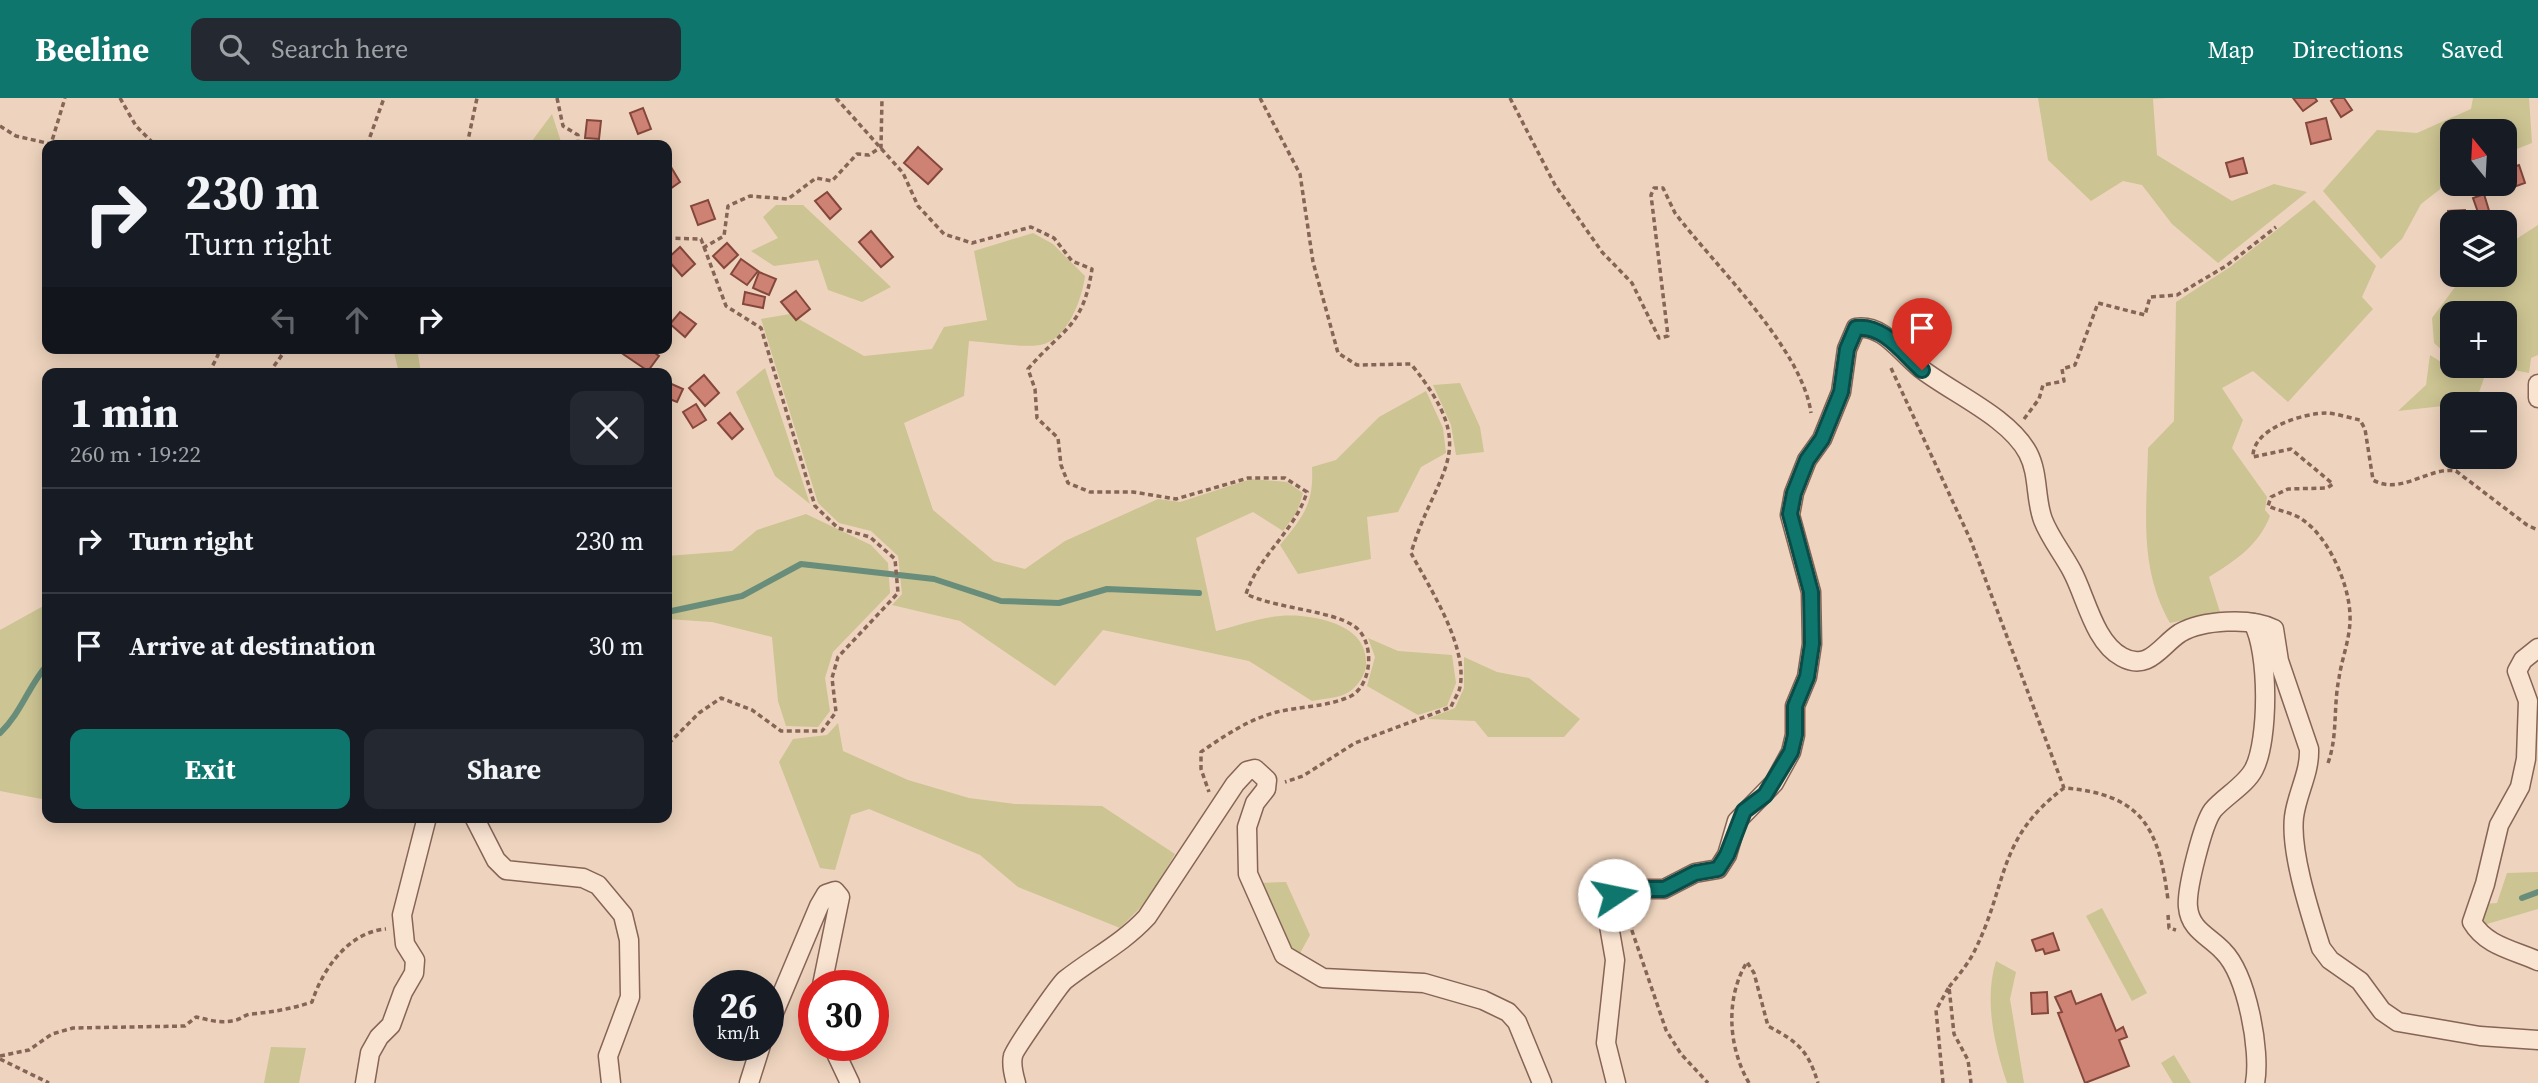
<!DOCTYPE html>
<html lang="en">
<head>
<meta charset="utf-8">
<style>
	:root { --surface:#171b24; --page:#242831; --text:#f1f3f6; --muted:#9ea1a6; --line:#363941; --accent:#0f766e }
	body { margin:0; font-family:"Source Serif 4",serif; background:var(--page); color:var(--text); height:100vh; display:flex; flex-direction:column; font-size:26px; white-space:nowrap }
	* { box-sizing:border-box; margin:0 }
	p { font-size:23px; color:var(--muted) }
	.icon { flex:none; width:38px; height:38px; fill:none; stroke:currentColor; stroke-width:2; stroke-linecap:round; stroke-linejoin:round }
	.map { position:relative; flex:1; overflow:hidden }
	.panel { position:absolute; left:42px; top:270px; width:630px; height:455px; display:flex; flex-direction:column; background:var(--surface); border-radius:14px; box-shadow:0 4px 18px #0003 }
	.panel>* { flex:none }
	.hud { position:absolute; left:42px; top:42px; width:630px; height:214px; border-radius:14px; box-shadow:0 4px 18px #0003; background:#171b24; color:var(--text); overflow:hidden }
	.needle { width:46px; rotate:342deg }
	.tools { position:absolute; left:2440px; top:21px; display:grid; gap:14px }
	.tools a { display:grid; place-items:center; width:77px; height:77px; border-radius:14px; background:var(--surface); box-shadow:0 4px 18px #0003; font-size:35px }
	.speed { position:absolute; left:693px; top:872px; display:flex; gap:14px; font-size:35px; font-weight:700; text-align:center }
	.speed>* { display:grid; place-content:center; width:91px; height:91px; border-radius:50%; background:var(--surface); box-shadow:0 4px 18px #0003; line-height:1 }
	.speed small { font-size:18px; font-weight:400 }
	.speed .limit { border:10px solid #d22; background:#fff; color:#111 }
	.pin { position:absolute; display:grid; place-items:center; width:60px; height:60px; color:#fff; margin:-72px -30px; border-radius:50% 50% 50% 0; rotate:-45deg; box-shadow:0 0 7px #0007 }
	.pin .icon { rotate:45deg }
	.me { position:absolute; width:77px; margin:-38px; rotate:79deg; stroke-linejoin:round; filter:drop-shadow(0 0 5px #0008) }
	.turn { display:flex; align-items:center; gap:24px; height:147px; padding:0 28px; font-size:32px }
	.turn .icon { width:91px; height:91px; stroke-width:2.5 }
	.turn b { display:block; font-size:49px; line-height:60px }
	.lanes { display:flex; align-items:center; height:66px; padding:0 28px; background:#0003; justify-content:center; gap:35px; direction:ltr }
	.lanes .off { opacity:.35 }
	.round { display:grid; place-items:center; flex:none; width:74px; height:74px; border-radius:14px; background:var(--page) }
	.overview { display:flex; align-items:center; justify-content:space-between; height:119px; padding:0 28px }
	h1 { font-size:42px; font-weight:700; line-height:52px }
	.action { display:flex; gap:14px; margin-top:auto; padding:14px 28px }
	.action a { flex:1; height:80px; border-radius:14px; background:var(--accent); color:#fff; font-size:28px; font-weight:700; line-height:80px; text-align:center }
	.action a+a { background:var(--page); color:var(--text) }
	ul { padding:0; list-style:none }
	li { display:flex; align-items:center; gap:21px; height:105px; padding:0 28px; border-top:2px solid var(--line) }
	li div { flex:1 }
	li b { display:block; font-size:26px }
	li em { font-style:normal }
	header { display:flex; align-items:center; gap:42px; box-sizing:border-box; height:98px; padding:0 35px; background:var(--accent); color:#fff }
	header strong { font-size:33px }
	nav { display:flex; gap:38px; margin-inline-start:auto; font-size:24px }
	.search { width:490px; height:63px; background:var(--page); display:flex; align-items:center; gap:18px; box-sizing:border-box; padding:0 24px; border-radius:14px; color:var(--muted); font-size:26px }
	.map>svg:first-child { display:block }
	.green { fill:#ccc492 }
	.lines { fill:none; stroke-linecap:round; stroke-linejoin:round }
	.stream { stroke:#698d7b; stroke-width:6 }
	.building { fill:#cd8273; stroke:#85473c; stroke-width:2 }
	.minor-casing { stroke:#866456; stroke-width:21 }
	.path { stroke:#866456; stroke-width:3.5; stroke-dasharray:5 3.5; stroke-linecap:butt }
	.minor { stroke:#f9e3d1; stroke-width:18 }
	.route-casing { stroke:#0a4d48; stroke-width:18 }
	.route { stroke:#0f766e; stroke-width:12 }
</style>
</head>
<body>
<header>
<strong>Beeline</strong>
<div class="search"><svg class="icon" aria-label="search" viewBox="0 0 24 24"><circle cx="10" cy="10" r="6"/><path d="M15 15l6 6"/></svg>Search here</div>
<nav><a>Map</a><a>Directions</a><a>Saved</a></nav>
</header>
<div class="map">
<svg width="2538" height="985" viewBox="0 0 2538 985">
	<rect width="100%" height="100%" fill="#eed4be"/>
	<!-- green -->
	<g class="green">
		<polygon points="2038,0 2167,0 2153,1 2157,57 2232,103 2274,86 2307,94 2218,165 2172,126 2142,87 2123,83 2091,103 2048,62"/>
		<polygon points="2473,0 2529,0 2532,45 2504,56 2504,33 2452,33 2452,82 2421,106 2402,141 2381,161 2323,93 2377,32 2417,35 2471,11"/>
		<polygon points="552,16 562,47 529,47"/>
		<path d="M2314,102L2376,168L2362,199L2373,211L2288,304L2253,273L2222,290L2243,322L2232,350L2267,399L2265,412L2270,418C2259,447 2235,463 2209,479L2220,514L2170,525C2138,468 2147,413 2148,350L2174,323L2176,204L2230,169Z"/>
		<polygon points="776,107 803,107 891,189 862,204 828,192 818,162 774,168 751,153 778,140 763,119"/>
		<polygon points="2538,127 2538,257 2531,260 2529,275 2492,268 2504,268 2504,215 2452,215 2452,261 2434,245 2432,220 2464,177 2504,177 2504,149"/>
		<path d="M1033,135L1053,146L1085,178C1082,201 1067,243 1040,247C1018,250 992,244 969,243L964,298L904,325L933,412L994,463L1025,471L1065,443L1158,401L1180,404L1251,381L1287,384L1303,395L1297,414L1283,433L1253,414L1196,440L1216,533C1245,526 1270,515 1301,518C1331,521 1368,532 1366,567C1366,576 1357,589 1349,594C1340,600 1322,601 1312,603L1249,563L1103,532L1055,588L960,523L892,507L902,496L898,458L871,433L839,425L818,405L761,221L790,216L864,258L932,251L944,229L987,222L974,153Z"/>
		<polygon points="393,250 417,250 421,275 399,275"/>
		<polygon points="2430,257 2449,269 2474,274 2484,280 2475,306 2452,306 2452,313 2443,308 2398,313 2426,287"/>
		<polygon points="765,270 810,406 775,378 736,294"/>
		<polygon points="1460,285 1480,329 1484,354 1456,357 1451,327 1433,287"/>
		<path d="M1426,293L1443,330L1446,355L1421,369L1398,414L1367,419L1371,461L1298,476L1280,447C1303,419 1314,406 1312,369L1336,362L1379,319Z"/>
		<polygon points="806,416 871,447 888,465 890,495 833,554 825,580 830,613 818,629 786,628 778,603 772,539 712,524 667,521 667,458 732,453 757,432"/>
		<polygon points="47,506 47,702 0,693 0,532"/>
		<polygon points="1368,540 1398,553 1452,557 1456,585 1447,608 1418,617 1367,588 1375,559"/>
		<polygon points="1464,559 1497,574 1529,580 1580,621 1564,639 1488,639 1475,623 1427,621 1455,610 1464,590"/>
		<polygon points="838,625 843,653 908,682 969,700 1015,706 1102,708 1175,756 1148,802 1120,830 1018,789 980,757 869,711 851,717 835,772 820,770 779,664 793,641 827,637"/>
		<polygon points="2538,774 2538,811 2480,828 2483,806 2497,805 2507,775"/>
		<polygon points="1286,784 1310,837 1298,859 1285,846 1258,785"/>
		<polygon points="2102,810 2147,895 2132,903 2086,818"/>
		<path d="M1996,863L2016,874L2010,901L2024,985H2007C1994,946 1984,902 1996,863Z"/>
		<polygon points="271,949 306,950 299,985 264,985"/>
		<polygon points="2174,957 2191,985 2173,985 2161,965"/>
	</g>
	<g class="lines">
		<!-- stream -->
		<g class="stream">
			<polyline points="667,514 742,498 801,466 934,481 1001,503 1059,505 1107,491 1199,495"/>
			<path d="M0,635C21,615 28,589 47,567"/>
			<polyline points="2522,800 2538,794"/>
		</g>
	</g>
	<!-- building -->
	<g class="building">
		<polygon points="2293,0 2315,0 2317,3 2303,13"/>
		<polygon points="2335,0 2344,0 2352,12 2341,19 2331,3"/>
		<polygon points="643,10 651,31 638,36 630,15"/>
		<polygon points="2326,20 2331,41 2311,46 2306,25"/>
		<polygon points="587,22 601,23 599,41 585,40"/>
		<polygon points="918,49 942,71 928,86 904,65"/>
		<polygon points="2243,60 2247,75 2230,79 2226,65"/>
		<polygon points="668,64 680,84 667,93 667,65"/>
		<polygon points="2519,67 2525,85 2511,90 2505,72"/>
		<polygon points="827,94 841,111 830,121 815,103"/>
		<polygon points="2484,96 2490,116 2480,120 2473,100"/>
		<polygon points="708,102 715,121 698,127 691,108"/>
		<polygon points="2465,112 2466,124 2452,124 2449,129 2448,113"/>
		<polygon points="871,133 893,159 881,169 859,144"/>
		<polygon points="727,145 738,157 724,170 713,158"/>
		<polygon points="680,149 695,166 682,178 667,161"/>
		<polygon points="741,161 758,173 747,187 731,176"/>
		<polygon points="759,174 776,181 769,197 753,190"/>
		<polygon points="796,193 810,211 796,222 781,204"/>
		<polygon points="745,194 765,199 763,210 743,206"/>
		<polygon points="680,214 696,226 685,239 670,226"/>
		<polygon points="627,250 648,250 659,258 648,273 623,256"/>
		<polygon points="704,277 719,295 705,308 689,290"/>
		<polygon points="667,284 683,291 677,304 667,300"/>
		<polygon points="696,306 706,322 693,330 683,314"/>
		<polygon points="730,315 743,331 732,341 718,325"/>
		<polygon points="2053,835 2059,852 2045,856 2043,851 2036,853 2032,842"/>
		<polygon points="2071,893 2076,906 2101,896 2116,933 2123,929 2127,939 2119,942 2129,968 2085,985 2058,915 2062,914 2055,899"/>
		<polygon points="2047,894 2048,915 2032,916 2031,895"/>
	</g>
	<g class="lines">
		<defs>
			<g id="minor">
				<polyline points="2538,286 2538,300"/>
				<path d="M2253,525C2269,553 2269,642 2254,671C2246,687 2225,698 2213,712C2203,725 2186,792 2188,809C2190,832 2209,838 2223,853C2247,877 2261,953 2255,985"/>
				<path d="M2538,550L2523,562L2517,573L2528,603L2526,661L2520,689L2499,727L2485,786L2472,824C2486,848 2514,852 2538,863"/>
				<polyline points="474,719 496,762 506,772 583,780 598,787 623,817 629,842 630,899 608,958 611,985"/>
				<polyline points="768,929 819,808 826,796 835,793 840,799 822,887"/>
				<polyline points="832,947 850,985"/>
				<polyline points="365,985 370,955 379,939 391,927 403,894 414,875 415,862 405,846 402,817 427,719"/>
				<polyline points="749,985 761,947"/>
				<path d="M1016,985C1014,978 1011,966 1013,958C1014,952 1060,886 1065,882C1093,860 1123,845 1147,819L1235,686L1247,673L1255,671L1267,682L1266,691L1255,705L1247,729L1248,776L1284,857L1323,880L1424,885L1483,902L1508,914L1517,924L1542,985"/>
				<path d="M1616,985L1606,945L1615,862L1607,816L1614,797L1642,791H1664L1695,775L1718,771L1727,757L1737,723L1774,685L1791,654L1795,637V608L1807,579L1812,546L1811,494L1790,417L1794,395L1807,362L1822,341L1841,294L1847,251L1856,230C1883,226 1900,254 1920,270C1952,295 2009,319 2028,355C2039,376 2035,401 2043,422C2050,440 2063,456 2072,473C2086,499 2094,544 2122,559C2149,574 2161,547 2180,535C2202,522 2251,519 2274,531L2279,563L2309,651C2310,675 2297,695 2294,719C2290,754 2310,815 2321,850L2330,862L2360,883L2382,913L2398,924L2480,938L2538,942"/>
			</g>
		</defs>
		<!-- minor casing -->
		<use href="#minor" class="minor-casing"/>
		<!-- path -->
		<g class="path">
			<polyline points="120,0 136,28 155,47"/>
			<polyline points="557,0 563,28 578,37 578,47"/>
			<path d="M836,0L903,75L918,108L944,136L972,145L1031,129L1054,140L1072,163L1092,171C1083,230 1063,230 1028,271L1035,291L1037,320L1058,340L1061,367L1068,385L1090,394H1133L1176,401L1248,380H1285L1307,394C1295,433 1259,457 1246,496C1278,511 1330,512 1354,528C1375,542 1373,586 1351,598C1328,609 1301,608 1277,614C1249,621 1224,638 1201,654V671L1209,694"/>
			<path d="M1260,0L1300,76L1313,164L1338,255L1357,267L1411,266C1483,355 1437,368 1411,455C1429,489 1468,548 1460,589C1459,595 1453,603 1451,609L1355,645L1303,678L1285,684"/>
			<path d="M1510,0L1555,87L1602,154L1632,185L1659,240L1668,238L1651,97L1654,90H1663L1675,115C1715,168 1802,250 1811,315"/>
			<polyline points="0,28 16,38 51,46 65,0"/>
			<polyline points="367,47 384,0"/>
			<polyline points="467,47 477,0"/>
			<polyline points="667,140 701,141 726,208 761,230 815,408 838,430 870,439 895,461 898,495 838,559 832,580 836,614 822,633 781,633 752,612 721,600 699,615 671,643 667,642"/>
			<polyline points="703,150 724,138 728,108 750,98 788,101 816,80 832,83 857,56 869,57 881,49 882,0"/>
			<polyline points="1891,270 1971,443 2064,690"/>
			<polyline points="209,275 218,257 217,250"/>
			<polyline points="269,275 287,250"/>
			<polyline points="2024,321 2039,301 2043,287 2064,283 2062,271 2075,267 2098,205 2145,217 2150,199 2177,197 2226,168 2276,129"/>
			<path d="M2328,665C2338,637 2333,610 2339,580C2342,559 2351,539 2350,517C2349,486 2329,440 2303,422C2294,415 2279,413 2268,408L2271,399L2288,391L2327,390L2333,386L2291,351L2253,359C2252,330 2304,315 2327,315C2338,316 2350,320 2360,322L2365,331L2373,382C2401,398 2429,368 2456,373L2527,427L2538,432"/>
			<polyline points="2168,817 2169,830 2176,832"/>
			<polyline points="1629,824 1666,932 1681,956 1708,985"/>
			<path d="M1949,889C1958,878 1968,866 1974,854C2008,787 1996,741 2064,690C2143,696 2159,731 2168,802"/>
			<path d="M0,958L29,952L52,936L73,930L185,928L196,919C209,922 222,926 236,922C241,921 246,916 251,916C273,914 291,911 312,904C323,870 349,834 386,831"/>
			<polyline points="0,961 49,985"/>
			<path d="M1749,985C1728,949 1725,900 1747,864L1754,875L1768,928C1798,944 1808,952 1818,985"/>
			<polyline points="1943,985 1936,912 1949,889 1954,936 1968,962 1971,985"/>
		</g>
		<!-- minor -->
		<use href="#minor" class="minor"/>
	</g>
	<g class="lines">
		<defs>
			<path id="route" d="M1614,797L1642,791H1664L1695,775L1718,771L1727,757L1744,713L1765,697L1791,654L1795,637V608L1807,579L1812,546L1811,494L1790,416L1794,395L1807,362L1822,341L1841,294L1847,251L1856,230C1883,226 1903,255 1922,272"/>
		</defs>
		<!-- route casing -->
		<use href="#route" class="route-casing"/>
		<!-- route -->
		<use href="#route" class="route"/>
	</g>
</svg>
<div class="tools">
<a><svg class="needle" viewBox="-14 -14 28 28"><path d="M0-13l5 13h-10z" fill="#e53935"/><path d="M0 13l5-13h-10z" fill="#9ea1a6"/></svg></a>
<a><svg class="icon" aria-label="layers" viewBox="0 0 24 24"><path d="M12 4l9 5-9 5-9-5zM3 14l9 5 9-5"/></svg></a>
<a>+</a>
<a>−</a>
</div>
<div class="speed"><div>26<small>km/h</small></div><div class="limit">30</div></div>
<div class="pin" style="left:1922px;top:272px;background:#d93025"><svg class="icon" aria-label="arrive" viewBox="0 0 24 24"><path d="M6 21V4h12l-3 4 3 4H6"/></svg></div>
<svg class="me" style="left:1614px;top:797px" viewBox="-20 -20 40 40"><circle r="19" fill="#fff"/><path d="M0-13L10 11 0 6-10 11z" fill="#0f766e"/></svg>
<div class="hud">
<div class="turn"><svg class="icon" aria-label="right" viewBox="0 0 24 24"><path d="M7 20v-9h11M14 6l5 5-5 5"/></svg><div><b>230 m</b>Turn right</div></div>
<div class="lanes"><svg class="icon off" aria-label="left" viewBox="0 0 24 24"><path d="M17 20v-9H6M10 6l-5 5 5 5"/></svg><svg class="icon off" aria-label="ahead" viewBox="0 0 24 24"><path d="M12 20V5M6 11l6-6 6 6"/></svg><svg class="icon" aria-label="right" viewBox="0 0 24 24"><path d="M7 20v-9h11M14 6l5 5-5 5"/></svg></div>
</div>
<section class="panel">
<div class="overview"><div><h1>1 min</h1><p>260 m · 19:22</p></div><a class="round"><svg class="icon" aria-label="close" viewBox="0 0 24 24"><path d="M6 6l12 12M18 6L6 18"/></svg></a></div>
<ul>
<li><svg class="icon" aria-label="right" viewBox="0 0 24 24"><path d="M7 20v-9h11M14 6l5 5-5 5"/></svg><div><b>Turn right</b></div><em>230 m</em></li>
<li><svg class="icon" aria-label="arrive" viewBox="0 0 24 24"><path d="M6 21V4h12l-3 4 3 4H6"/></svg><div><b>Arrive at destination</b></div><em>30 m</em></li>
</ul>
<div class="action"><a>Exit</a><a>Share</a></div>
</section>
</div>
</body>
</html>
